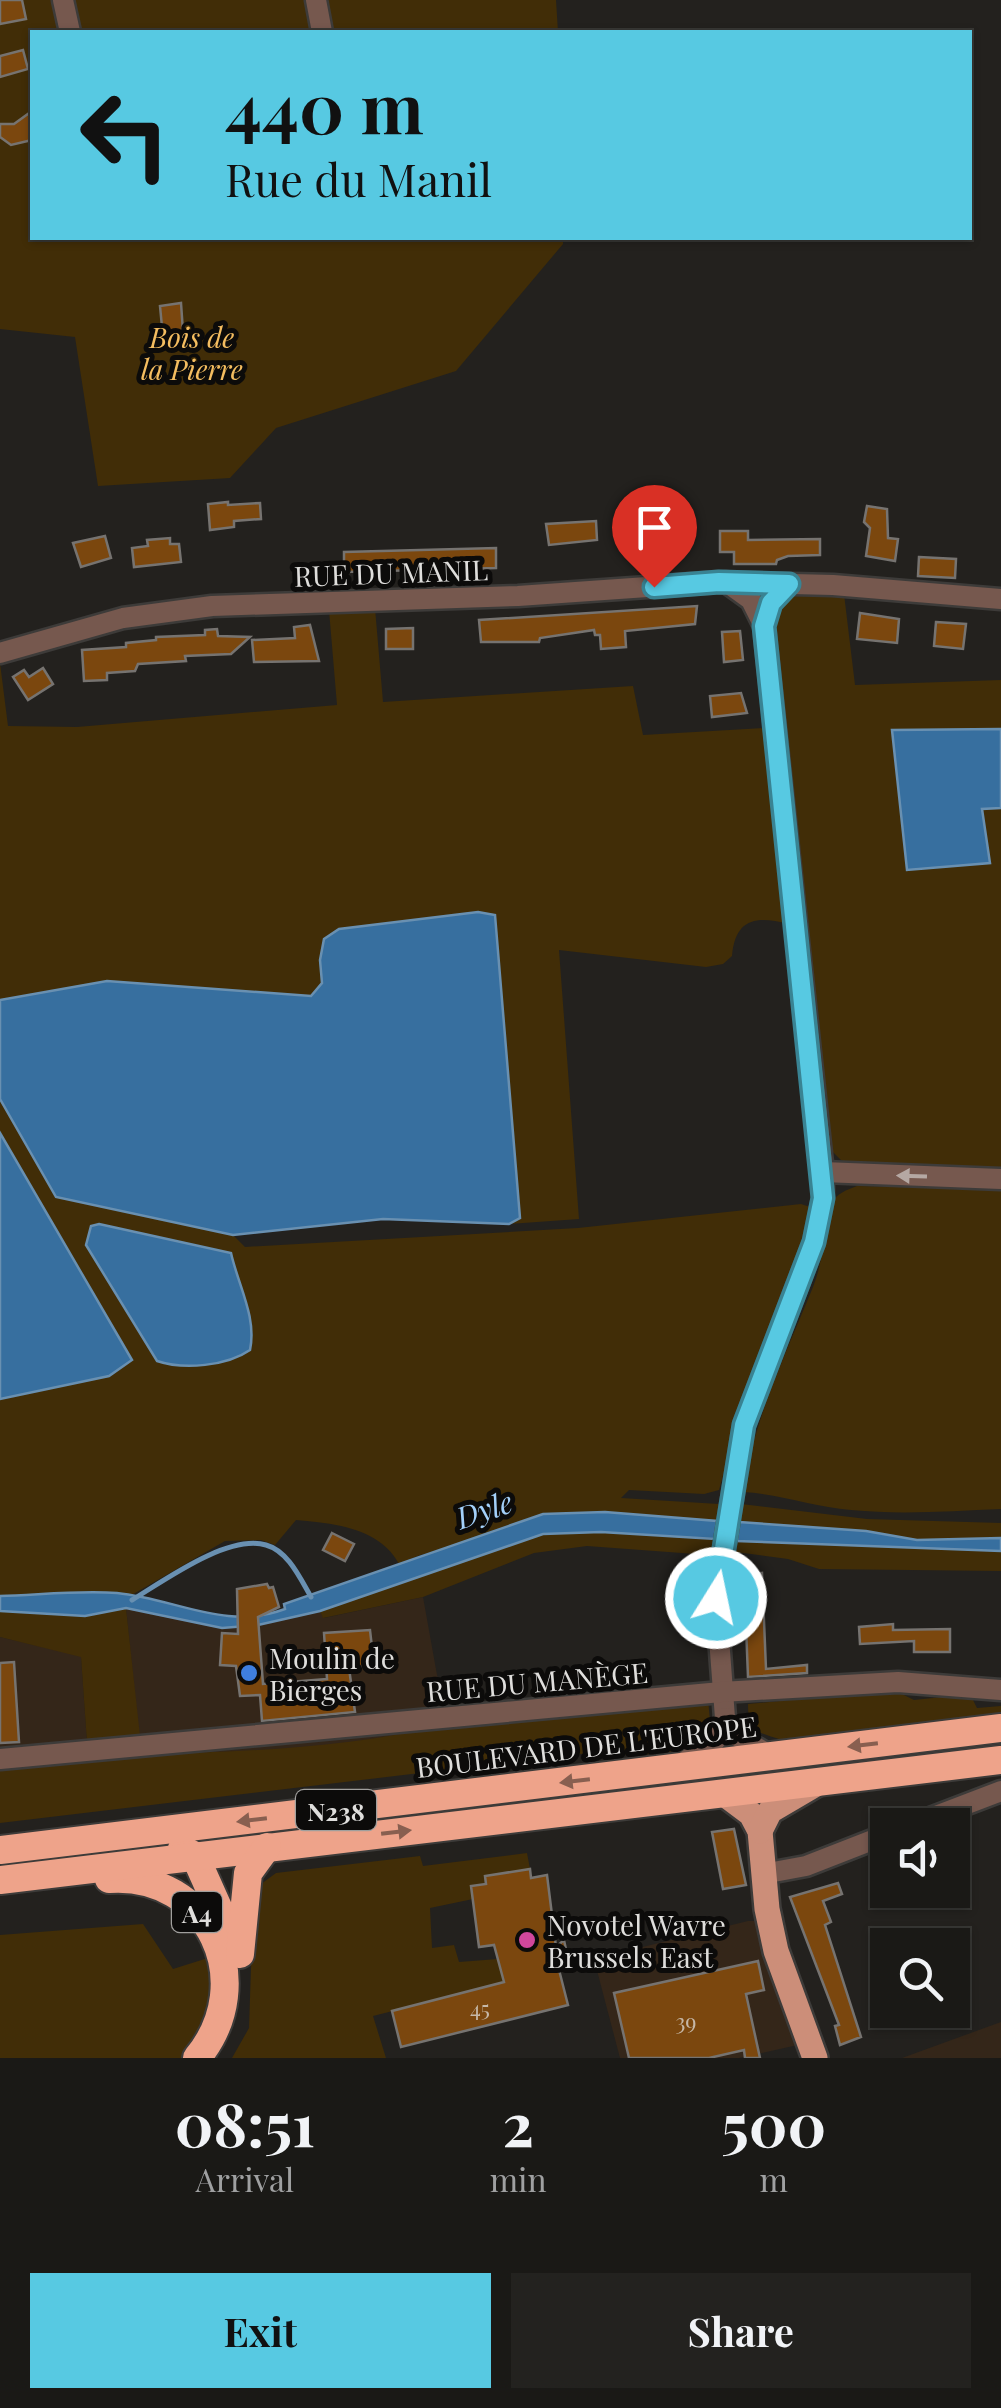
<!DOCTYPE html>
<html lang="en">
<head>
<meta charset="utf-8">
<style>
	:root { --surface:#1a1916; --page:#23221f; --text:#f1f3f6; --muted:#9fa0a1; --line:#383835; --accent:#57c9e2 }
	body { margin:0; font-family:"Playfair Display",serif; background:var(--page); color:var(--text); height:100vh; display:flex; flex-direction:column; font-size:38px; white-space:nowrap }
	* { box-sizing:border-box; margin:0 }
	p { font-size:32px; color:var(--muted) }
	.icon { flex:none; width:55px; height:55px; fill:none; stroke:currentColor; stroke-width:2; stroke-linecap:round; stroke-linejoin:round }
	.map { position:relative; height:2058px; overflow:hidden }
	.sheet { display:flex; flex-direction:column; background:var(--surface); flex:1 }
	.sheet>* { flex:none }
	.top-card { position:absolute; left:30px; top:30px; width:942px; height:210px; border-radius:0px; box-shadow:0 2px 8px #0004,0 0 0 2px var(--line); background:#57c9e2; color:#111; overflow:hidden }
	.buttons { position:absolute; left:870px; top:1808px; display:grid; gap:20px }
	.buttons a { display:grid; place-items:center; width:100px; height:100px; border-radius:0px; background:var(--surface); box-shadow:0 2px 8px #0004,0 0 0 2px var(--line); font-size:50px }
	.pin { position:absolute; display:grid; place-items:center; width:85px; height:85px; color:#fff; margin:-102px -42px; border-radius:50% 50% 50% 0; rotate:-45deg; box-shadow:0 0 10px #0007 }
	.pin .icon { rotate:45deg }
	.me { position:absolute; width:110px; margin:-55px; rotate:10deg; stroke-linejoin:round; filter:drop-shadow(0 0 8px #0008) }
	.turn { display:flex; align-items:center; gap:35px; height:210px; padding:0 30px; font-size:45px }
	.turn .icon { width:130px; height:130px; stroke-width:2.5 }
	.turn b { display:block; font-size:70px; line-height:85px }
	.eta { display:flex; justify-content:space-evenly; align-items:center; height:170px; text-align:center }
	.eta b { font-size:60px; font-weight:700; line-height:70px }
	.cta { display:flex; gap:20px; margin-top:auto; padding:20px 30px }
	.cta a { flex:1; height:115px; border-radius:0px; background:var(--accent); color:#111; font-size:40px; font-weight:700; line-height:115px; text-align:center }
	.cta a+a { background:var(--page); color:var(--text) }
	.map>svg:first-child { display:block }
	.industrial { fill:#342619 }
	.green { fill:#412d07; fill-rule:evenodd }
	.water { fill:#376f9f; stroke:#6990b1; stroke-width:2.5 }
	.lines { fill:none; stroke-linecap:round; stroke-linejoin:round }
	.stream { stroke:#6990b1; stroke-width:5 }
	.building { fill:#7b470e; stroke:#767370; stroke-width:2.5 }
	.minor-casing { stroke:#3d3b39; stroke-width:25 }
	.major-casing { stroke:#3d3b39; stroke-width:30 }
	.highway-casing { stroke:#3d3b39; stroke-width:32 }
	.minor { stroke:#76584e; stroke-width:20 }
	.major { stroke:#cc8e79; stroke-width:25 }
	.highway { stroke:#eea38a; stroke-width:28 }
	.oneway { fill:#b5a8a3 }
	.oneway2 { fill:#885f50 }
	.route-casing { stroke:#398393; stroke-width:25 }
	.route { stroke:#57c9e2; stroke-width:18 }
	.shop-dot { fill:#3f7fe0; stroke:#0c0b0a; stroke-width:4 }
	.hotel-dot { fill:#d1479c; stroke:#0c0b0a; stroke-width:4 }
	.labels { text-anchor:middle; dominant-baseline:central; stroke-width:10; stroke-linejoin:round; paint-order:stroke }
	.number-label { font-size:22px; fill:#c6b8a8 }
	.shield { fill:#0c0b0a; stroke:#a09f9d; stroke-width:2.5 }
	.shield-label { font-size:25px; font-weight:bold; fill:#dfdedc }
	.park-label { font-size:28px; font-style:italic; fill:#f4bd60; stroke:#0c0b0a }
	.street-label { font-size:28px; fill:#dfdedc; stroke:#0c0b0a }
	.poi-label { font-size:28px; fill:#dfdedc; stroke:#0c0b0a; text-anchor:start }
	.water-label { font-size:30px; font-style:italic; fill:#a3d0fa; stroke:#0c0b0a }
</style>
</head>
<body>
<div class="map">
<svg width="1001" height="2058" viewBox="0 0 1001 2058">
	<rect width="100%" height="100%" fill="#23211e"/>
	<!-- industrial -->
	<g class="industrial">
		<polygon points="423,1597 446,1725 379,1740 268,1752 141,1754 126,1608 222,1628 258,1625 320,1611 324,1618"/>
		<polygon points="0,1637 81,1656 88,1757 0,1766"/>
		<polygon points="748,1921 761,1921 802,2044 739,2058 620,2058 594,1959"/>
		<polygon points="1001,2022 1001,2058 902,2058"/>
	</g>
	<!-- green -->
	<g class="green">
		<polygon points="0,0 556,0 558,32 32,32 32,238 563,238 563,244 456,371 276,428 230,478 98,486 75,337 0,329"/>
		<polygon points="799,592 844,594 855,685 1001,680 1001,729 893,730 982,808 1001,808 1001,1170 858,1168 841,1160 829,1148 769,620 775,607"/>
		<path d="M375,608L383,702L633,686L643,735L766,728L788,924C756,915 735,919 732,956L723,964L706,967L559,950L579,1219L509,1224L520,1218L320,960L322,983L311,996L107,981L0,1000V663L8,726L77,727L337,705L329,610Z"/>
		<path d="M0,1099L56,1197L233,1235L245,1247L578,1228L801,1204L813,1208L808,1241L736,1429L719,1490L704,1494L629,1490L621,1498L719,1504L717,1521L605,1512L420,1555L399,1564C380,1528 333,1523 296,1520L275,1545L261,1540L225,1541L130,1596H0V1399L109,1376L131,1359L0,1133ZM100,1224L231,1253L253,1335L157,1360L86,1245L91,1226Z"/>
		<path d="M857,1186L1001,1189V1509C952,1511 901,1515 851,1510C814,1507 780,1494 743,1492C754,1418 785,1356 813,1287C824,1260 823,1231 832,1204C836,1193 847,1190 857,1186Z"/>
		<polygon points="741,1504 867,1519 1001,1523 1001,1538 917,1540 866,1531 739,1522"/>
		<polygon points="601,1532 715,1539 709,1555 587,1546 534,1553 423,1597 323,1618 320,1611 543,1534"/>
		<polygon points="767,1540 1001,1551 1001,1571 819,1569 788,1559 736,1552 737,1541"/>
		<path d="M126,1608L142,1754C245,1752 345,1748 445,1725L443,1706L707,1687L710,1721L698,1745C665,1755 632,1757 597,1752L0,1823V1766L88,1757L81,1657L0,1637V1611L85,1616Z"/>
		<path d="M894,1690L914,1700L970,1694L977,1708L1001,1706V1715L782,1740C757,1732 748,1732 748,1704Z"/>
		<polygon points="527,1853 530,1869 485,1876 486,1884 471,1886 473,1899 430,1908 432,1948 454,1945 459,1962 498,1959 507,1982 373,2016 386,2058 232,2058 249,2028 253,1908 257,1887 276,1873 420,1856 423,1866"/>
		<path d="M143,1924L173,1969L211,1957C220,2003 208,2023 181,2058H0V1935Z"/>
	</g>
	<!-- water -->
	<g class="water">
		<polygon points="1001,729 1001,808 982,809 990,863 907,870 892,730"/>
		<polygon points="478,912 495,915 520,1218 509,1224 383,1219 233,1235 56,1197 0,1099 0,1000 107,981 311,996 322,983 320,960 324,939 339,929"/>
		<polygon points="0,1133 132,1360 109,1376 0,1399"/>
		<path d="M99,1224L231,1253C238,1285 257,1317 250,1350C227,1366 184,1370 157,1361L86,1245L91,1226Z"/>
		<path d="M605,1512L717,1521L715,1539L601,1532L543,1534L320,1611L258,1625L222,1628L126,1608L85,1616L0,1611V1596C38,1595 79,1590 117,1593C177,1599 225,1631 285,1609L284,1604L543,1514Z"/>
		<polygon points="739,1522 866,1531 917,1540 1001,1538 1001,1551 737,1541"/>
	</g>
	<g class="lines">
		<!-- stream -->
		<path class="stream" d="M132,1600C165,1580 228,1534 266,1545C288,1551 300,1578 311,1597"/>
	</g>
	<!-- building -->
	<g class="building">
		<polygon points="0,0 22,0 26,19 0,24"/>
		<polygon points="23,50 28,69 0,77 0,56"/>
		<polygon points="32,111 32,140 11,145 0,137 0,124 14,124"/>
		<polygon points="181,303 184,346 164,348 160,306"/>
		<polygon points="228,502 228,505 260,503 261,519 234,521 234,527 210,530 208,504"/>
		<polygon points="867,506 887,509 888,538 898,539 895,561 866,556 870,528 864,522"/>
		<polygon points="662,516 663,521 669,520 670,535 640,536 640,551 625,552 623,529 631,528 631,518"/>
		<polygon points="596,521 597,540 549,545 546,524"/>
		<polygon points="720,531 748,531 748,540 820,539 820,555 788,556 777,560 776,564 734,564 734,552 720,552"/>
		<polygon points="105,536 111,558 81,567 73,543"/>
		<polygon points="170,538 170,544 179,544 181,562 134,567 132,548 148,546 147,540"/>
		<polygon points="496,548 496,568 344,572 344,552"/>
		<polygon points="919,557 956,559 955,578 918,576"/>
		<polygon points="697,606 695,624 625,631 626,647 601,649 600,635 595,635 594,630 540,638 539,642 481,642 479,620"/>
		<polygon points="860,613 899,619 897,643 857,639"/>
		<polygon points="936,622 966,624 963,649 934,646"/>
		<polygon points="310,625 319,661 254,662 252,640 295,638 294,627"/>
		<polygon points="413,628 413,649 386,649 386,629"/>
		<polygon points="217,629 218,636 250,637 231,654 185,656 186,661 138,664 135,671 107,673 107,680 84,681 82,650 126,647 126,643 156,640 156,637 205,635 205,630"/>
		<polygon points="740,631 743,660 724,662 722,632"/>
		<polygon points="43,668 53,684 28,700 13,677 24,670 29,677"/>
		<polygon points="741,693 747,713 712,717 710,696"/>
		<polygon points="332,1533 354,1544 345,1561 323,1550"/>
		<polygon points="762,1573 766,1669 807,1665 807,1673 748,1677 744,1575"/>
		<polygon points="267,1584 269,1588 273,1587 279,1607 258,1617 263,1684 327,1679 324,1633 370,1630 374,1665 349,1668 355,1712 262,1721 260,1695 240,1696 236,1666 220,1665 222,1633 238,1634 237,1589"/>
		<polygon points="893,1624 893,1630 950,1629 950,1652 914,1652 914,1641 860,1644 859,1627"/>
		<polygon points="14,1662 19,1742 0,1743 0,1663"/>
		<polygon points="734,1829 746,1885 723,1889 712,1832"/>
		<polygon points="530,1869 531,1878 547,1875 556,1947 564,1940 568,1959 557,1962 568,2005 401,2047 392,2011 504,1982 494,1945 479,1947 471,1886 486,1884 485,1876"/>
		<polygon points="838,1883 842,1894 823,1901 831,1922 825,1925 861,2037 840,2045 835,2026 839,2025 790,1897"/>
		<polygon points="758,1961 764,1990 746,1994 760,2058 745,2058 744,2050 709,2058 629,2058 614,1993"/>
	</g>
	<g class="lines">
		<defs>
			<g id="minor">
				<polyline points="63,0 70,32"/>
				<polyline points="316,0 322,32"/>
				<polyline points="726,582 751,600 764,626 823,1172 823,1198 814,1242 744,1425 716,1598 725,1718 737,1736 771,1756"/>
				<polyline points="0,653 123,618 212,606 518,596 719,582 833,585 1001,599"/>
				<polyline points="823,1172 1001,1179"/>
				<polyline points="0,1759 721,1692 898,1682 1001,1690"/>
				<polyline points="684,1762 715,1741 725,1718"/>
				<polyline points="912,1825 1001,1791"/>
				<polyline points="763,1874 806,1866 888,1834"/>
			</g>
			<g id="major">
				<polyline points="723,1793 751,1814 760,1831 767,1909 776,1951 815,2058"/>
				<polyline points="760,1831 770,1811 816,1784"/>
			</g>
			<g id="highway">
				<polyline points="182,1849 195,1856 237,1950"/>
				<polyline points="0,1850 1001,1728"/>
				<path d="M109,1879C209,1872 260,1982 197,2058"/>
				<polyline points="0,1880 1001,1760"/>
				<polyline points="240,1954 248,1873 267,1847"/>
			</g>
		</defs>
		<!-- minor casing -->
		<use href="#minor" class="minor-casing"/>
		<!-- major casing -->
		<use href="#major" class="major-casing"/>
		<!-- highway casing -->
		<use href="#highway" class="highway-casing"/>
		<!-- minor -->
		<use href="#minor" class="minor"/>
		<!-- major -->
		<use href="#major" class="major"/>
		<!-- highway -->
		<use href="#highway" class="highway"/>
	</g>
	<!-- one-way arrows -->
	<defs><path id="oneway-solid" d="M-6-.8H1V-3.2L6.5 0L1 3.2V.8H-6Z" transform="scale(2.5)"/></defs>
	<use class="oneway" href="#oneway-solid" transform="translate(912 1176) rotate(-178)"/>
	<g class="oneway2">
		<use href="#oneway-solid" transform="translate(863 1745) rotate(173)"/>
		<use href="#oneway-solid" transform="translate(575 1781) rotate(173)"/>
		<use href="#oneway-solid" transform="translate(252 1820) rotate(173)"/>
		<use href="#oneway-solid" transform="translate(396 1832) rotate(-7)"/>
	</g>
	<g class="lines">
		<defs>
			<polyline id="route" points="654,587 719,582 789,584 771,603 764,626 823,1198 814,1242 744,1425 716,1598"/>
		</defs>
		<!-- route casing -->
		<use href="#route" class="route-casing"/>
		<!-- route -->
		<use href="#route" class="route"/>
	</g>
	<!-- markers -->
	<circle class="shop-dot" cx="249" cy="1673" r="10"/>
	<circle class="hotel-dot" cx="527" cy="1940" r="10"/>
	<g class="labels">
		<!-- number labels -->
		<g class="number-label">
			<text x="480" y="2008">45</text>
			<text x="686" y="2021">39</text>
		</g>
		<!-- shield labels -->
		<g class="shield">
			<rect x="296" y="1790" width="80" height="40" rx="8"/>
			<rect x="172" y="1892" width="50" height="40" rx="8"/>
		</g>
		<g class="shield-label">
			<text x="336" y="1810">N238</text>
			<text x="197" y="1912">A4</text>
		</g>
		<!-- park labels -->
		<g class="park-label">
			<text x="192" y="336">Bois de<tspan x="192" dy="32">la Pierre</tspan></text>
		</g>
		<!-- street labels -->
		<g class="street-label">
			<text transform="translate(391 572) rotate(-2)">RUE DU MANIL</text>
			<text transform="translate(537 1681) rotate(-5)">RUE DU MANÈGE</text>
			<text transform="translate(586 1746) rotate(-7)">BOULEVARD DE L'EUROPE</text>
		</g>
		<!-- poi labels -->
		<g class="poi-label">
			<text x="269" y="1657">Moulin de<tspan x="269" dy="32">Bierges</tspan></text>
			<text x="547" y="1924">Novotel Wavre<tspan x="547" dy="32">Brussels East</tspan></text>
		</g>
		<!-- water labels -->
		<g class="water-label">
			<text transform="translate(484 1509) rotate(-19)">Dyle</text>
		</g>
	</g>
</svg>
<div class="buttons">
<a><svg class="icon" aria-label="sound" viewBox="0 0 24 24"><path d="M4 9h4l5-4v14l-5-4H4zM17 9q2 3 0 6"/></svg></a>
<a><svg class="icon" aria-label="search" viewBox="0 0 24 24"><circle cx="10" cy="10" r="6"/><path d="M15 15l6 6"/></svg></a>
</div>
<div class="pin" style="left:654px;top:587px;background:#d93025"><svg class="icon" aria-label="arrive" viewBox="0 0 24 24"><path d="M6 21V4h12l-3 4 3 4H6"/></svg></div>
<svg class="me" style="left:716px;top:1598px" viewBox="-20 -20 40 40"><circle r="17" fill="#57c9e2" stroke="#fff" stroke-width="3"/><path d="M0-11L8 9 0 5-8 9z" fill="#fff"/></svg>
<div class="top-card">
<div class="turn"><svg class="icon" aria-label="left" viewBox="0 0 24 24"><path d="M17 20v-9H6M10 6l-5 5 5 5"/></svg><div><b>440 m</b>Rue du Manil</div></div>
</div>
</div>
<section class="sheet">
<div class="eta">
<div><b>08:51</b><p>Arrival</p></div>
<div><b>2</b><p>min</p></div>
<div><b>500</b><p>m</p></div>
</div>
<div class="cta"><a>Exit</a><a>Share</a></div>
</section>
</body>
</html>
